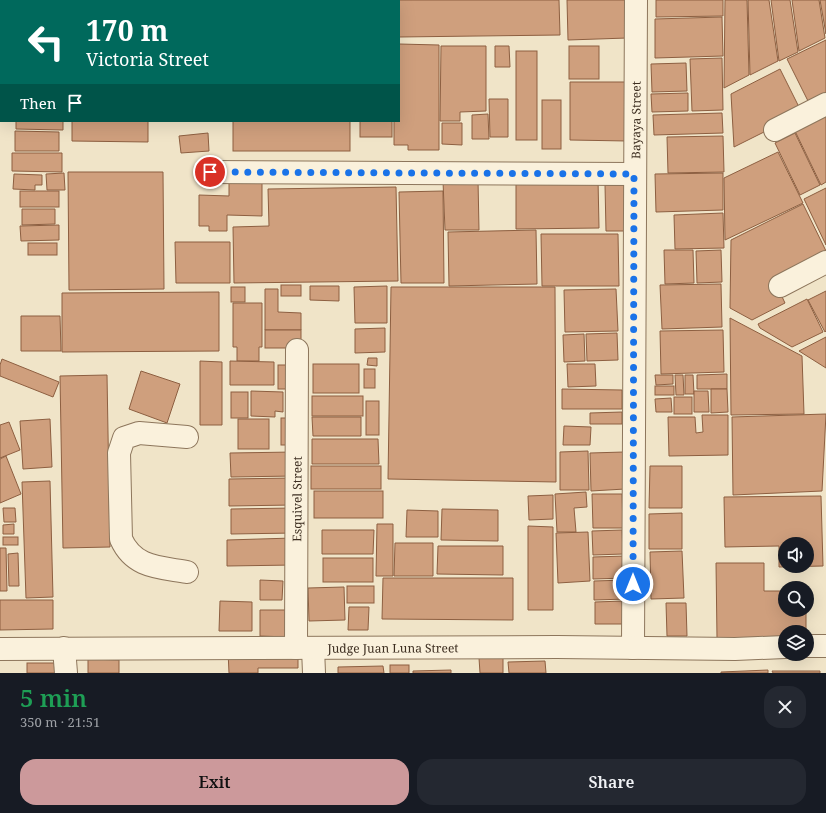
<!DOCTYPE html>
<html lang="en">
<head>
<meta charset="utf-8">
<style>
	:root { --surface:#171b24; --page:#242831; --text:#f1f3f6; --muted:#9ea1a6; --accent:#cc999b }
	body { margin:0; font-family:"Noto Serif",serif; background:var(--page); color:var(--text); height:100vh; display:flex; flex-direction:column; font-size:15px; white-space:nowrap }
	* { box-sizing:border-box; margin:0 }
	p { font-size:13px; color:var(--muted) }
	.icon { flex:none; width:22px; height:22px; fill:none; stroke:currentColor; stroke-width:2; stroke-linecap:round; stroke-linejoin:round }
	.map { position:relative; height:673px; overflow:hidden }
	.panel { display:flex; flex-direction:column; background:var(--surface); flex:1 }
	.panel>* { flex:none }
	.guide { position:absolute; left:0px; top:0px; width:400px; height:122px; box-shadow:0 4px 16px #0002; background:#00695c; color:#fff; overflow:hidden }
	.buttons { position:absolute; left:778px; top:537px; display:grid; gap:8px }
	.buttons a { display:grid; place-items:center; width:36px; height:36px; border-radius:50%; background:var(--surface); box-shadow:0 4px 16px #0002; font-size:20px }
	.pin { position:absolute; display:grid; place-items:center; width:34px; height:34px; color:#fff; margin:-17px; border:2px solid #fff; border-radius:50%; box-shadow:0 1px 4px #0007 }
	.me { position:absolute; width:44px; margin:-22px; rotate:0deg; stroke-linejoin:round; filter:drop-shadow(0 0 3px #0008) }
	.turn { display:flex; align-items:center; gap:14px; height:84px; padding:0 20px; font-size:18px }
	.turn .icon { width:52px; height:52px; stroke-width:2.5 }
	.turn b { display:block; font-size:28px; line-height:34px }
	.then { display:flex; align-items:center; height:38px; padding:0 20px; background:#0003; gap:8px; font-size:15px }
	.round { display:grid; place-items:center; flex:none; width:42px; height:42px; border-radius:16px; background:var(--page) }
	.overview { display:flex; align-items:center; justify-content:space-between; height:68px; padding:0 20px }
	h1 { font-size:24px; font-weight:600; line-height:30px; color:#1e9e55 }
	.cta { display:flex; gap:8px; margin-top:auto; padding:8px 20px }
	.cta a { flex:1; height:46px; border-radius:16px; background:var(--accent); color:#111; font-size:16px; font-weight:600; line-height:46px; text-align:center }
	.cta a+a { background:var(--page); color:var(--text) }
	.map>svg:first-child { display:block }
	.building { fill:#cf9f7d; stroke:#8d5f41; fill-rule:evenodd }
	.lines { fill:none; stroke-linecap:round; stroke-linejoin:round }
	.minor-casing { stroke:#8d765c; stroke-width:24 }
	.minor { stroke:#faf1dc; stroke-width:22 }
	.route { stroke:#1a73e8; stroke-width:7; stroke-dasharray:0 12.6 }
	.labels { text-anchor:middle; dominant-baseline:central; stroke-width:4; stroke-linejoin:round; paint-order:stroke }
	.street-label { font-size:12px; fill:#3d2e20; stroke:#f7eed8 }
</style>
</head>
<body>
<div class="map">
<svg width="826" height="673" viewBox="0 0 826 673">
	<rect width="100%" height="100%" fill="#f0e4c8"/>
	<!-- building -->
	<g class="building">
		<rect x="62" y="0" width="163" height="1"/>
		<rect x="233" y="0" width="117" height="1"/>
		<polygon points="398,0 559,0 560,35 399,37 399,1"/>
		<polygon points="567,0 626,0 627,38 568,40"/>
		<polygon points="656,0 723,0 723,16 656,17"/>
		<polygon points="725,0 747,0 749,75 724,88"/>
		<polygon points="748,0 769,0 778,61 750,75"/>
		<polygon points="771,0 790,0 798,52 779,61"/>
		<polygon points="792,0 819,0 825,38 799,51"/>
		<polygon points="820,0 826,0 826,34"/>
		<polygon points="722,17 723,56 655,58 655,19"/>
		<polygon points="826,40 826,98 810,105 787,59"/>
		<polygon points="399,44 439,45 439,150 408,150 408,145 394,145 394,121 399,121"/>
		<polygon points="441,46 486,46 486,111 460,112 460,121 440,121"/>
		<polygon points="495,46 509,46 510,67 495,67"/>
		<rect x="569" y="46" width="30" height="33"/>
		<rect x="516" y="51" width="21" height="89"/>
		<polygon points="722,58 723,110 692,111 690,59"/>
		<polygon points="686,63 687,91 652,92 651,64"/>
		<polygon points="780,69 802,113 734,147 731,94"/>
		<polygon points="570,82 626,82 627,141 570,140"/>
		<polygon points="688,93 688,111 652,112 651,94"/>
		<polygon points="489,99 508,99 508,137 490,137"/>
		<rect x="542" y="100" width="19" height="49"/>
		<polygon points="722,113 723,133 654,135 653,115"/>
		<polygon points="488,114 489,139 472,139 472,115"/>
		<polygon points="826,116 826,182 821,185 795,131"/>
		<polygon points="16,121 63,121 63,130 16,129"/>
		<polygon points="72,121 148,121 148,142 72,141"/>
		<rect x="233" y="121" width="117" height="30"/>
		<rect x="360" y="121" width="32" height="16"/>
		<polygon points="442,123 462,123 462,145 442,144"/>
		<polygon points="15,131 59,132 59,151 15,151"/>
		<polygon points="208,133 209,151 181,153 179,136"/>
		<polygon points="795,133 820,185 800,195 775,143"/>
		<polygon points="723,136 724,172 668,173 667,137"/>
		<polygon points="778,152 803,203 725,240 724,178"/>
		<polygon points="12,153 62,153 62,172 12,171"/>
		<polygon points="68,172 163,172 164,289 69,290"/>
		<polygon points="64,173 65,190 47,190 46,174"/>
		<polygon points="723,173 723,210 656,212 655,174"/>
		<polygon points="14,174 42,175 42,185 35,185 35,190 13,189"/>
		<polygon points="229,178 262,178 262,216 227,215 227,231 209,231 209,226 199,226 199,195 229,196"/>
		<polygon points="598,179 599,228 516,229 516,180"/>
		<polygon points="478,180 479,230 445,230 443,181"/>
		<polygon points="605,185 633,185 633,231 606,231"/>
		<polygon points="396,187 398,281 234,283 233,227 269,226 268,189"/>
		<polygon points="826,188 826,245 804,199"/>
		<rect x="20" y="191" width="39" height="16"/>
		<polygon points="443,191 444,283 401,283 399,192"/>
		<polygon points="803,204 826,251 776,284 785,303 752,320 730,308 731,240"/>
		<polygon points="22,209 55,209 55,224 22,225"/>
		<polygon points="723,213 724,248 675,249 674,215"/>
		<polygon points="59,225 59,240 21,241 20,226"/>
		<polygon points="536,230 537,284 449,286 448,232"/>
		<polygon points="541,234 618,234 619,286 542,286"/>
		<polygon points="175,242 230,242 230,283 176,283"/>
		<rect x="28" y="243" width="29" height="12"/>
		<polygon points="664,250 693,250 694,283 665,284"/>
		<polygon points="721,250 722,282 697,283 696,251"/>
		<polygon points="721,284 722,327 662,329 660,285"/>
		<rect x="281" y="285" width="20" height="11"/>
		<polygon points="310,286 339,286 339,301 310,300"/>
		<polygon points="387,286 387,323 355,323 354,287"/>
		<rect x="231" y="287" width="14" height="15"/>
		<polygon points="391,287 555,287 556,482 388,479"/>
		<polygon points="265,289 278,289 278,312 301,313 301,330 265,330"/>
		<polygon points="616,289 618,331 565,332 564,290"/>
		<polygon points="826,291 826,331 825,332 808,300"/>
		<polygon points="219,292 219,351 62,352 62,293"/>
		<polygon points="807,299 823,332 792,347 760,328 758,324"/>
		<polygon points="233,303 262,303 262,347 259,347 259,361 237,361 237,347 233,347"/>
		<polygon points="21,316 60,316 61,351 21,351"/>
		<polygon points="730,318 802,356 804,414 731,415"/>
		<polygon points="385,328 385,352 355,353 355,329"/>
		<rect x="265" y="330" width="36" height="18"/>
		<polygon points="723,330 724,372 661,374 660,331"/>
		<polygon points="617,333 618,360 587,361 586,334"/>
		<polygon points="584,334 585,361 564,362 563,335"/>
		<polygon points="826,337 826,368 799,351"/>
		<polygon points="368,358 377,358 377,366 367,365"/>
		<polygon points="2,359 59,382 53,397 0,376 0,365"/>
		<polygon points="200,361 222,362 222,425 200,425"/>
		<polygon points="230,361 274,362 274,385 230,385"/>
		<rect x="313" y="364" width="46" height="29"/>
		<polygon points="567,364 595,364 596,386 568,387"/>
		<rect x="278" y="365" width="14" height="24"/>
		<rect x="364" y="369" width="11" height="19"/>
		<polygon points="141,371 180,384 167,423 129,409"/>
		<polygon points="727,374 727,389 697,389 697,375"/>
		<polygon points="107,375 110,547 63,548 60,376"/>
		<polygon points="655,375 673,375 673,384 656,385"/>
		<polygon points="675,375 683,375 684,395 676,395"/>
		<polygon points="685,375 693,375 694,394 685,394"/>
		<rect x="655" y="386" width="19" height="9"/>
		<polygon points="562,389 622,390 622,409 562,409"/>
		<polygon points="711,389 727,389 728,412 711,413"/>
		<polygon points="251,391 283,392 283,412 275,411 275,417 251,416"/>
		<polygon points="694,391 708,391 709,412 694,412"/>
		<rect x="231" y="392" width="17" height="26"/>
		<rect x="312" y="396" width="51" height="20"/>
		<rect x="674" y="397" width="18" height="17"/>
		<polygon points="671,398 672,412 656,412 655,399"/>
		<rect x="366" y="401" width="13" height="34"/>
		<polygon points="622,412 622,424 590,424 590,413"/>
		<polygon points="826,414 822,491 733,495 732,417"/>
		<polygon points="702,415 728,415 728,455 669,456 668,417 695,417 696,433 703,432"/>
		<polygon points="312,417 361,417 361,436 313,436"/>
		<rect x="281" y="418" width="13" height="27"/>
		<polygon points="50,419 52,467 23,469 20,421"/>
		<rect x="238" y="419" width="31" height="30"/>
		<polygon points="9,422 20,450 0,458 0,425"/>
		<polygon points="564,426 591,427 590,445 563,445"/>
		<polygon points="312,439 378,439 379,464 312,464"/>
		<polygon points="588,451 589,490 560,490 560,452"/>
		<polygon points="294,452 294,476 231,477 230,453"/>
		<polygon points="624,452 625,489 591,491 590,453"/>
		<polygon points="6,456 21,494 0,503 0,459"/>
		<rect x="311" y="466" width="70" height="23"/>
		<polygon points="650,466 682,466 682,508 649,508"/>
		<polygon points="293,478 293,505 229,506 229,479"/>
		<polygon points="50,481 53,597 26,598 22,482"/>
		<rect x="314" y="491" width="69" height="27"/>
		<polygon points="586,492 587,507 574,508 576,532 557,532 555,494"/>
		<polygon points="592,494 622,494 623,528 593,528"/>
		<polygon points="553,495 553,519 529,520 528,496"/>
		<path d="M821,496L823,566L779,567V546L725,547L724,497ZM785,544H807V566H785Z"/>
		<polygon points="3,508 15,508 16,522 4,522"/>
		<polygon points="294,508 294,533 231,534 231,509"/>
		<polygon points="442,509 498,510 498,541 441,540"/>
		<polygon points="407,510 438,511 438,537 406,537"/>
		<polygon points="682,513 682,549 649,549 649,514"/>
		<polygon points="14,524 14,534 3,534 3,525"/>
		<polygon points="377,524 393,524 393,576 376,576"/>
		<polygon points="528,526 553,527 553,610 528,610"/>
		<polygon points="322,530 374,530 373,554 322,554"/>
		<polygon points="622,530 623,554 593,555 592,531"/>
		<polygon points="588,532 590,581 558,583 556,533"/>
		<rect x="3" y="537" width="15" height="8"/>
		<polygon points="293,538 294,565 227,566 227,540"/>
		<polygon points="395,543 433,543 433,576 394,576"/>
		<polygon points="438,546 503,546 503,575 437,574"/>
		<polygon points="0,548 6,548 7,591 0,591"/>
		<polygon points="682,551 684,598 651,599 650,552"/>
		<polygon points="18,553 19,586 9,586 8,554"/>
		<polygon points="626,556 627,578 593,579 593,557"/>
		<rect x="323" y="558" width="50" height="24"/>
		<polygon points="716,563 764,563 764,591 785,591 785,610 806,610 806,632 785,632 785,637 717,638"/>
		<polygon points="383,578 513,578 513,620 382,619"/>
		<polygon points="260,580 283,581 282,600 260,600"/>
		<polygon points="627,580 627,599 594,600 594,581"/>
		<rect x="347" y="586" width="27" height="17"/>
		<polygon points="344,587 345,620 309,621 308,588"/>
		<polygon points="0,600 53,600 53,629 0,630"/>
		<polygon points="220,601 252,602 252,631 219,631"/>
		<polygon points="624,601 624,624 595,624 595,602"/>
		<polygon points="666,603 686,603 687,636 667,636"/>
		<polygon points="349,607 369,607 368,630 348,630"/>
		<polygon points="260,610 287,610 287,637 260,636"/>
		<polygon points="228,651 298,651 298,668 258,668 258,673 229,673"/>
		<polygon points="503,657 503,673 480,673 479,658"/>
		<polygon points="88,659 119,660 119,673 88,673"/>
		<polygon points="545,661 546,673 509,673 508,662"/>
		<rect x="27" y="663" width="33" height="10"/>
		<rect x="390" y="665" width="19" height="8"/>
		<polygon points="383,666 384,673 338,673 338,667"/>
		<polygon points="451,670 451,673 413,673 413,671"/>
		<polygon points="768,670 768,673 721,673 721,672"/>
		<polygon points="772,671 820,671 820,673 773,673"/>
	</g>
	<g class="lines">
		<defs>
			<g id="minor">
				<polyline points="775,130 826,104"/>
				<polyline points="210,172 634,174"/>
				<polyline points="780,286 826,262"/>
				<path d="M187,437L139,433L124,438L119,453L121,539C134,568 159,567 187,572"/>
				<polyline points="807,646 826,646"/>
				<polyline points="64,648 66,673"/>
				<path id="s1" d="M296,648L297,350"/>
				<polyline points="313,648 314,673"/>
				<path id="s2" d="M633,648L636,0"/>
				<path id="s3" d="M0,649L557,647L735,649L785,647"/>
			</g>
		</defs>
		<!-- minor casing -->
		<use href="#minor" class="minor-casing"/>
		<!-- minor -->
		<use href="#minor" class="minor"/>
	</g>
	<g class="lines">
		<!-- route -->
		<polyline class="route" points="210,172 634,174 633,584"/>
	</g>
	<g class="labels">
		<!-- street labels -->
		<g class="street-label">
			<text stroke="none"><textPath href="#s2" startOffset="528">Bayaya Street</textPath></text>
			<text stroke="none"><textPath href="#s1" startOffset="149">Esquivel Street</textPath></text>
			<text stroke="none"><textPath href="#s3" startOffset="393">Judge Juan Luna Street</textPath></text>
		</g>
	</g>
</svg>
<div class="buttons">
<a><svg class="icon" aria-label="sound" viewBox="0 0 24 24"><path d="M4 9h4l5-4v14l-5-4H4zM17 9q2 3 0 6"/></svg></a>
<a><svg class="icon" aria-label="search" viewBox="0 0 24 24"><circle cx="10" cy="10" r="6"/><path d="M15 15l6 6"/></svg></a>
<a><svg class="icon" aria-label="layers" viewBox="0 0 24 24"><path d="M12 4l9 5-9 5-9-5zM3 14l9 5 9-5"/></svg></a>
</div>
<div class="pin" style="left:210px;top:172px;background:#d93025"><svg class="icon" aria-label="arrive" viewBox="0 0 24 24"><path d="M6 21V4h12l-3 4 3 4H6"/></svg></div>
<svg class="me" style="left:633px;top:584px" viewBox="-20 -20 40 40"><circle r="17" fill="#1a73e8" stroke="#fff" stroke-width="3"/><path d="M0-11L8 9 0 5-8 9z" fill="#fff"/></svg>
<div class="guide">
<div class="turn"><svg class="icon" aria-label="left" viewBox="0 0 24 24"><path d="M17 20v-9H6M10 6l-5 5 5 5"/></svg><div><b>170 m</b>Victoria Street</div></div>
<div class="then">Then<svg class="icon" aria-label="arrive" viewBox="0 0 24 24"><path d="M6 21V4h12l-3 4 3 4H6"/></svg></div>
</div>
</div>
<section class="panel">
<div class="overview"><div><h1>5 min</h1><p>350 m · 21:51</p></div><a class="round"><svg class="icon" aria-label="close" viewBox="0 0 24 24"><path d="M6 6l12 12M18 6L6 18"/></svg></a></div>
<div class="cta"><a>Exit</a><a>Share</a></div>
</section>
</body>
</html>
